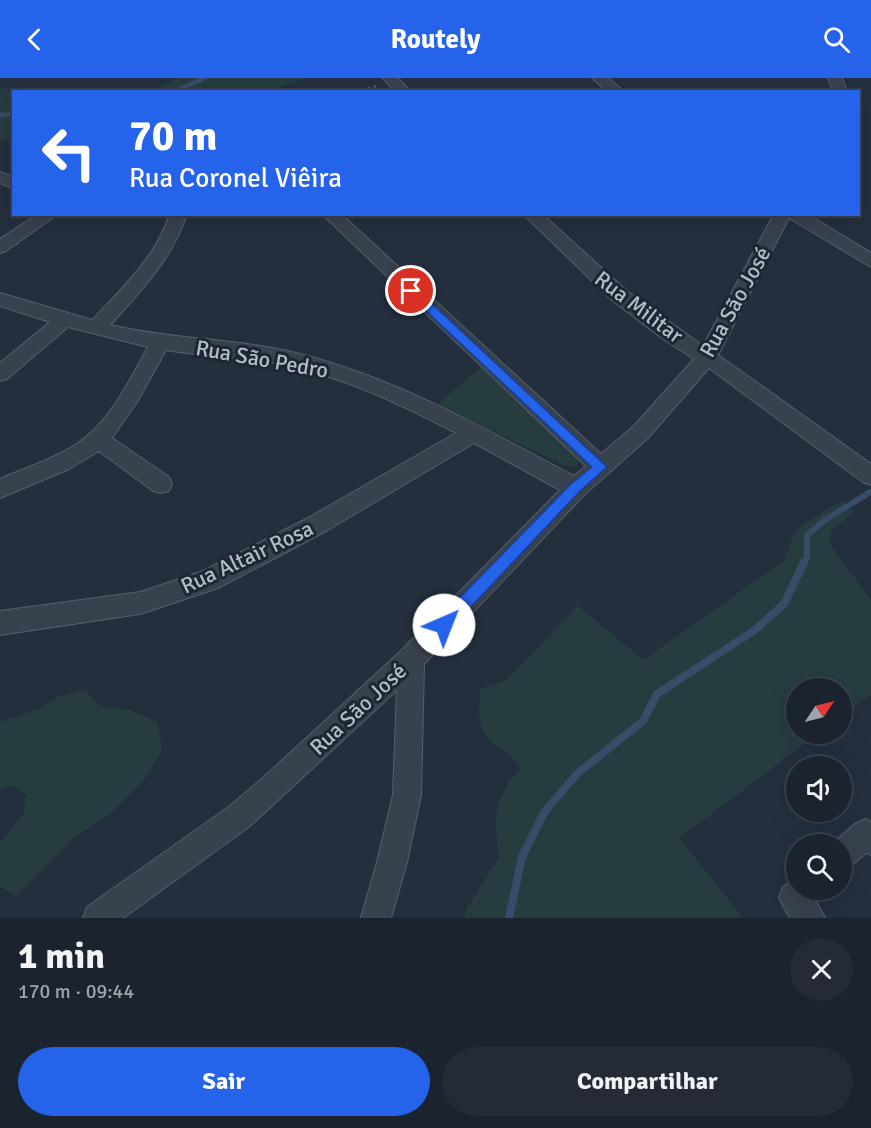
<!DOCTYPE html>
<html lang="pt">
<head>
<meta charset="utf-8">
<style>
	:root { --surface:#1b232e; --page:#242b36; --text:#f1f3f6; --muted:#a0a4aa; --line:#39404a; --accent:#2563eb }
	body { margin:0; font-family:Signika,sans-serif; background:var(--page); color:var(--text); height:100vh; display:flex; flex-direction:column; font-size:22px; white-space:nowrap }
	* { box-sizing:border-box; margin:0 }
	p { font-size:20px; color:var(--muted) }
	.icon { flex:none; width:33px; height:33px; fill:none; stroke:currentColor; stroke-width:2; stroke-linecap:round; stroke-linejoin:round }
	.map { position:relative; height:840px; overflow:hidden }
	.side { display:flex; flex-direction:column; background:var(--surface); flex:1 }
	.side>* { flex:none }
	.hud { position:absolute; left:12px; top:12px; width:848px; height:126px; border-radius:0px; box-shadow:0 6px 24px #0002,0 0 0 2px var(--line); background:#2563eb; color:#fff; overflow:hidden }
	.needle { width:39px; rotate:55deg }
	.fabs { position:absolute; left:786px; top:600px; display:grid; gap:12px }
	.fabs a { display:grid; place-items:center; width:66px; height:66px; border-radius:50%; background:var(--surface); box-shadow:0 6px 24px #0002,0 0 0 2px var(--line); font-size:30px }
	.pin { position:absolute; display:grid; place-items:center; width:51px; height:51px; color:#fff; margin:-26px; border:3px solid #fff; border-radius:50%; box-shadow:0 2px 6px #0007 }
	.me { position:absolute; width:66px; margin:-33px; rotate:44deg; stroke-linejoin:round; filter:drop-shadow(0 0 4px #0008) }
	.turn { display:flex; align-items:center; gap:21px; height:126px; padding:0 18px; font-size:27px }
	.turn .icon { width:78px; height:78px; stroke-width:2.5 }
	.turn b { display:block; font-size:42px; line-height:51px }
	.round { display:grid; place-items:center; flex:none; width:63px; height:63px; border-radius:32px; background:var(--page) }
	.summary { display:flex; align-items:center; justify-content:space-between; height:102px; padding:0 18px }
	h1 { font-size:36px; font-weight:700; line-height:45px }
	.action { display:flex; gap:12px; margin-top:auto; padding:12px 18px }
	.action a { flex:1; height:69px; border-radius:36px; background:var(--accent); color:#fff; font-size:24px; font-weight:700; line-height:69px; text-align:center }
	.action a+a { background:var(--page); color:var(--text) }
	header { display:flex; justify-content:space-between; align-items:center; height:78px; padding:0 18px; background:var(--accent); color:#fff; font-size:27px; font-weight:700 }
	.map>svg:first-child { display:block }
	.green { fill:#263c3f }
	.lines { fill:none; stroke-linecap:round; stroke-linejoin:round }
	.stream-far2 { stroke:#394c67; stroke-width:4.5 }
	.stream-far1 { stroke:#394c67; stroke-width:6 }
	.stream { stroke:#394c67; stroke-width:8 }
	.minor-casing { stroke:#565f6c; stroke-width:2 }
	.path { stroke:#44595c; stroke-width:3; stroke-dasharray:3 3; stroke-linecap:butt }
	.minor { fill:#38414e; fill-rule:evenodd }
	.route { fill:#2563eb; stroke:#184099; stroke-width:1.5 }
	.labels { text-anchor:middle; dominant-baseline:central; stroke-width:6; stroke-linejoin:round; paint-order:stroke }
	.street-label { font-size:22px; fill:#b4bcc9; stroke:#1d2633 }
</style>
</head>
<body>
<header><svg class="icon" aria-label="back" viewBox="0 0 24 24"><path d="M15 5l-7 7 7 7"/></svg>Routely<svg class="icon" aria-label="search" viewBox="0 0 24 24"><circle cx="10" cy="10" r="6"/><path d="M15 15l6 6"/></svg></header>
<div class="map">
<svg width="871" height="840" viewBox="0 0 871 840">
	<rect width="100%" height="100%" fill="#242f3e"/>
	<!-- green -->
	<g class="green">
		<polygon points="180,0 305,0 270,13 150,13"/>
		<polygon points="0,7 13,16 13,61 0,62"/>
		<polygon points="484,286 580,380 581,384 572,389 563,387 438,326"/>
		<path d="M843,422L855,433L831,453L829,465L871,522V616L842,638V610H796V656H818L679,760L743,840H464L467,830L499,780L496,750L497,728L508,705L520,691C509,670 501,675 489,661C477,647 478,628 481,611L506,602L578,528L643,582L784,483L793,458L804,446Z"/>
		<polygon points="85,612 100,628 131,632 157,644 162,672 145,701 109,737 76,758 16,818 0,809 0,765 24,735 26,716 12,708 0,712 0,644 39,631 60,618"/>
	</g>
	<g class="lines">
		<!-- stream-far2 -->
		<g class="stream-far2">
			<polyline points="173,14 205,0"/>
			<polyline points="0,37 14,36"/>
		</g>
		<!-- stream-far1 -->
		<polyline class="stream-far1" points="804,486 807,479 807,457 825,442 870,414"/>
		<!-- stream -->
		<polyline class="stream" points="509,840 522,779 545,733 578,695 643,643 657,616 755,552 784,526 804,484"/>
		<defs>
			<g id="minor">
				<polygon points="383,0 398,0 411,14 395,14"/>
				<polygon points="592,0 608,0 625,14 608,14"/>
				<polygon points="828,0 842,0 847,14 833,14"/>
				<polygon points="0,94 14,99 14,111 0,105"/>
				<polygon points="38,136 58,136 6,173 0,175 0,161"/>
				<path d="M170,136H187C172,181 141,213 110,247C173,262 238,260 300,276C398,301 485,351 574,398L586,388L322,136H341L601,376L634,348L694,281L662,260L613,223L523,136H542L627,213L703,268L774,136H807L871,175V189L789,140L718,277L871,386V407L863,404L709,290L648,360L584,417L424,586L421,717L407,784L391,840H361L377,784L393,717L397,612L250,748L123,840H83L87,829L230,728L264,699L402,572L560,412L474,365L326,453L218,510L140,536L0,557V533L140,514L203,493L310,439L456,355C400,326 342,298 280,286C243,279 204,278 166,272L137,324L112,360L169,399L172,406L169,413L161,415L153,413L99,373L69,391L0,420V401C25,390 53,381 77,366C110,344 129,303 148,269L68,249L7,301L0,303V285L50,244L0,228V215L92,242C123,210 155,180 170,136Z"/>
				<polygon points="865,741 871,744 871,777 866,775 852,787 842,792 842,766 832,766 855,746"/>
				<polygon points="796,800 796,812 819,812 815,822 825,840 790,840 779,820 783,809"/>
			</g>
		</defs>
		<!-- minor casing -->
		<use href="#minor" class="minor-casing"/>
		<!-- path -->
		<polyline class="path" points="356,14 376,8"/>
		<!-- minor -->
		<use href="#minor" class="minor"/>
	</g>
	<!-- route -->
	<polygon class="route" points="411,209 415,210 607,389 580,413 449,552 444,554 438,552 436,547 438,542 571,406 592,389 408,216 406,213"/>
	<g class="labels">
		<!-- street labels -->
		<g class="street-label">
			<text transform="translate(735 224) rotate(-61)">Rua São José</text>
			<text transform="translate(639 229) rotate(37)">Rua Militar</text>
			<text transform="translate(262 281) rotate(10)">Rua São Pedro</text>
			<text transform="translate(247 479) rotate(-25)">Rua Altair Rosa</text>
			<text transform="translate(358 631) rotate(-43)">Rua São José</text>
		</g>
	</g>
</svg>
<div class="fabs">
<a><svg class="needle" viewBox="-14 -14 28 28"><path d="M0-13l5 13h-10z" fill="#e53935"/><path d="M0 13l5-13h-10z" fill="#a0a4aa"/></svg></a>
<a><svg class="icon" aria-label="sound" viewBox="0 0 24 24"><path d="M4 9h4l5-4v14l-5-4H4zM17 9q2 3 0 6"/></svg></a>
<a><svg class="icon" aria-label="search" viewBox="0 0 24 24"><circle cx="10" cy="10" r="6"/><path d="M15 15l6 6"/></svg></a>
</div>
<div class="pin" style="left:411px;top:213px;background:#d93025"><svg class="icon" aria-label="arrive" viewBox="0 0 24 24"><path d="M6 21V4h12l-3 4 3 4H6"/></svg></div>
<svg class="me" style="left:444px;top:547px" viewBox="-20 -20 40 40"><circle r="19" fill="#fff"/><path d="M0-13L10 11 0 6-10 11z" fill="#2563eb"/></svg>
<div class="hud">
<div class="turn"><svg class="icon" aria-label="left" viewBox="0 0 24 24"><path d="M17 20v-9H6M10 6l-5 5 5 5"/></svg><div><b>70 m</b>Rua Coronel Viêira</div></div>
</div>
</div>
<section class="side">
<div class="summary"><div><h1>1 min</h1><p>170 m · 09:44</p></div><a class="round"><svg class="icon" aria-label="close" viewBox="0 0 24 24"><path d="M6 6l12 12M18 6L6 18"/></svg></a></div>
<div class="action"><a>Sair</a><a>Compartilhar</a></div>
</section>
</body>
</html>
